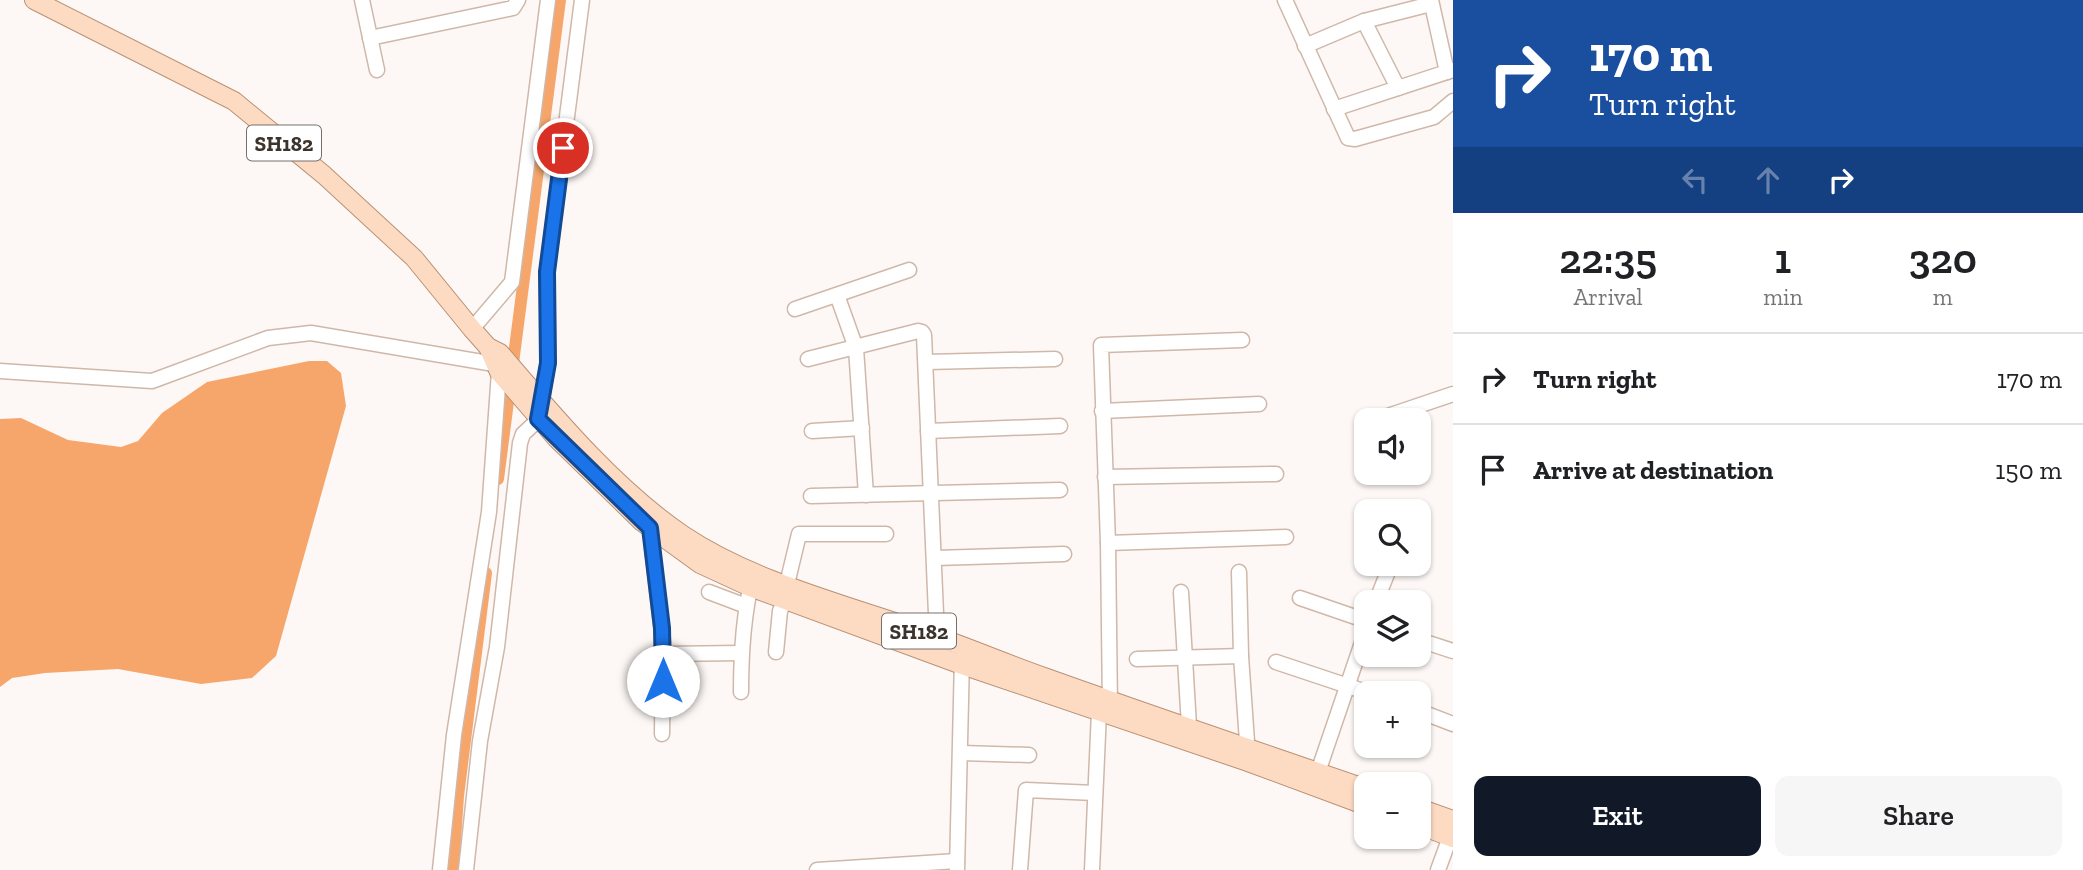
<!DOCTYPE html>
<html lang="en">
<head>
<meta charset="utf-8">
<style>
	:root { --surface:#fff; --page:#f6f6f6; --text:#202124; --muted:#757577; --line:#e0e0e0; --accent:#111827 }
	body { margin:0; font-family:"Zilla Slab",serif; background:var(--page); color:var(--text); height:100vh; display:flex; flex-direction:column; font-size:26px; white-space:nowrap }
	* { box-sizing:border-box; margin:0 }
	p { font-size:23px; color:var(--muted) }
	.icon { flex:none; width:38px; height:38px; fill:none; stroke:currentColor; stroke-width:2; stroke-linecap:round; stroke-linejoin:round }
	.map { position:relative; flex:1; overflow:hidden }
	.sheet { display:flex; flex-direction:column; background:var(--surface); width:630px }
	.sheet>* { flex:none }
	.banner { background:#1a4fa0; color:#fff; overflow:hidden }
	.tools { position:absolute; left:1354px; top:408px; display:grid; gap:14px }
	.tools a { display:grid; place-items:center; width:77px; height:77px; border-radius:14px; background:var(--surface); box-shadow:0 2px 5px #0004; font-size:35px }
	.pin { position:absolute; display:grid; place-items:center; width:60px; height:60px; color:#fff; margin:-30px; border:4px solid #fff; border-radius:50%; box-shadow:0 2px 7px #0007 }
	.me { position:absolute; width:77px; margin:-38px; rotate:0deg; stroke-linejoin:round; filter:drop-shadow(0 0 5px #0008) }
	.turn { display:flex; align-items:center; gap:24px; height:147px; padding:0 21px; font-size:32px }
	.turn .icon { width:91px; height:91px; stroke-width:2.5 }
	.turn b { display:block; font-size:49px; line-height:60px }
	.lanes { display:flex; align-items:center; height:66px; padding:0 21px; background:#0003; justify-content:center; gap:35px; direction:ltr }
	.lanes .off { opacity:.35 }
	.eta { display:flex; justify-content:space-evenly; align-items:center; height:119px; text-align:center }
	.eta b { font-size:42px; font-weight:600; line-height:49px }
	.action { display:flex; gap:14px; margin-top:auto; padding:14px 21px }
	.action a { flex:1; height:80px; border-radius:14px; background:var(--accent); color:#fff; font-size:28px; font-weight:600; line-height:80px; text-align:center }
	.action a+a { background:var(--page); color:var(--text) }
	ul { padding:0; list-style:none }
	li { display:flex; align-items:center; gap:21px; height:91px; padding:0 21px; border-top:2px solid var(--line) }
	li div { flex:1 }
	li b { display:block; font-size:26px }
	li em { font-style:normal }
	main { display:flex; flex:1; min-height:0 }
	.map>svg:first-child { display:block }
	.water { fill:#f6a66b }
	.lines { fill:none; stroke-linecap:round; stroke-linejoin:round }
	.canal { stroke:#f6a66b; stroke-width:12 }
	.minor-casing { stroke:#cfb8a9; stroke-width:17 }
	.major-casing { stroke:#b99174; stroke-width:20 }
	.minor { stroke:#fff; stroke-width:14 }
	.major { stroke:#fddbc3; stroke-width:18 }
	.route-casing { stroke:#114b97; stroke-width:18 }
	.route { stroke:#1a73e8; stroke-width:12 }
	.labels { text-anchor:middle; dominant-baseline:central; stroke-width:7; stroke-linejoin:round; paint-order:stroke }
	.shield { fill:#fff; stroke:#76706c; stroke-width:2 }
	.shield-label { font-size:21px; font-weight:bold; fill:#3c332d }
</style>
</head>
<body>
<main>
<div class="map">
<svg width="1453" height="870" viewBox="0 0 1453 870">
	<rect width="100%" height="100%" fill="#fdf8f5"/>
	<!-- water -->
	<polygon class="water" points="309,361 327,361 341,373 346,406 276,656 252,678 201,684 118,669 45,673 12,678 0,687 0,419 21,418 68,440 121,447 138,441 162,413 207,382"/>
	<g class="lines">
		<!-- canal -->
		<g class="canal">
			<polyline points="498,479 560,0"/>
			<polyline points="453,870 458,796 486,573"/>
		</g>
		<defs>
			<g id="minor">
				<polyline points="362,0 377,70"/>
				<polyline points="1285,0 1348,138 1355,139 1434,117 1453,101"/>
				<polyline points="1431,0 1447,72"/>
				<polyline points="1364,21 1398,88"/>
				<polyline points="370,38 513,8 518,0"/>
				<polyline points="1305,46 1364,21 1431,4"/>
				<polyline points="1334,109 1453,70"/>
				<polyline points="837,295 856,348 866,495"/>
				<polyline points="795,309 909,270"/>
				<polyline points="472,329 512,282 548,0"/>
				<polyline points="808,359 918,331 922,332 924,335 937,637"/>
				<polyline points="927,362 1055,359"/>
				<polyline points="0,371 152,381 268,338 311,333 494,364"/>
				<polyline points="1102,411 1259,404"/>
				<polyline points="1376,420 1453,394"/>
				<polyline points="812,431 862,428"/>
				<polyline points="928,431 1060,426"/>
				<polyline points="1105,477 1276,474"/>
				<polyline points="811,496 1060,490"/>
				<polyline points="650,528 663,642 662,734"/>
				<polyline points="1108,543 1286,537"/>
				<polyline points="935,558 1064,554"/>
				<polyline points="1239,572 1241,656 1248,756"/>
				<polyline points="787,584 799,534 886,534"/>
				<polyline points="709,592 746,606"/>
				<polyline points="1181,592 1189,726"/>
				<polyline points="1300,598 1367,621"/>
				<polyline points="1376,602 1389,569"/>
				<polyline points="1419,640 1453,651"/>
				<polyline points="776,652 780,611 785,600"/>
				<polyline points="663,654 741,653"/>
				<polyline points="1137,659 1241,656"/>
				<polyline points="1276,662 1369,693"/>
				<path d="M741,692C741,654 743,617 752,580"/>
				<polyline points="1110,709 1108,543 1101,345 1242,340"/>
				<polyline points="1419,711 1453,724"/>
				<polyline points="961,753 1029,755"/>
				<polyline points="1318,772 1367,628"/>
				<polyline points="440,870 454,735 489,512 499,372"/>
				<polyline points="466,870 480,741 497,647 520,443 523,434 538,420 548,363 547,272 582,0"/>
				<polyline points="817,870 957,861"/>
				<polyline points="957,870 962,658"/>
				<polyline points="1020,870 1026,790 1095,793"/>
				<polyline points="1092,870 1099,712"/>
				<polyline points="1438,870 1453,829"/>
			</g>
			<g id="major">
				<path d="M34,0L234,101L324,175L414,258L472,329L488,347L500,353C554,416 614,488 683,535C756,584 856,607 938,637C974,650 1010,665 1047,678C1153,716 1260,752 1367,789"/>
				<polyline points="488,347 499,372 556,438 642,522 700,564 750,587 962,665 1248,762 1367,806"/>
				<polyline points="1419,808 1453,820"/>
				<polyline points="1419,825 1453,838"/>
			</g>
		</defs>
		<!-- minor casing -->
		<use href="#minor" class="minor-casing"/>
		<!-- major casing -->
		<use href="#major" class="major-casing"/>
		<!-- minor -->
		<use href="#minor" class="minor"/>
		<!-- major -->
		<use href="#major" class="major"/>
	</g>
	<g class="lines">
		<defs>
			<polyline id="route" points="563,148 547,272 548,363 538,419 650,528 662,628 663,681"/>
		</defs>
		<!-- route casing -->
		<use href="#route" class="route-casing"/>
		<!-- route -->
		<use href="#route" class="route"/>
	</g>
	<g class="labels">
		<!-- shield labels -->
		<g class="shield">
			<rect x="247" y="125.5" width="74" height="35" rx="5"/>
			<rect x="882" y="613.5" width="74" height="35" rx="5"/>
		</g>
		<g class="shield-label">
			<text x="284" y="143">SH182</text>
			<text x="919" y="631">SH182</text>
		</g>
	</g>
</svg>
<div class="tools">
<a><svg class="icon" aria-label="sound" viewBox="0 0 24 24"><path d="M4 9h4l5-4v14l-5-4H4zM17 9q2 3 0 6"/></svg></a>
<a><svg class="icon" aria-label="search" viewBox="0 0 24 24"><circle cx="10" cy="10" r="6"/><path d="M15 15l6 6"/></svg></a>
<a><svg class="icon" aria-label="layers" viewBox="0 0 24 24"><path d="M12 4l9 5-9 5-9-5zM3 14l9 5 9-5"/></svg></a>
<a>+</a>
<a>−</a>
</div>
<div class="pin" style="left:563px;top:148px;background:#d93025"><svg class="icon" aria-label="arrive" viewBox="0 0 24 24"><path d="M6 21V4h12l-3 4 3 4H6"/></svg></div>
<svg class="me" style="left:663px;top:681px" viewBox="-20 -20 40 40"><circle r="19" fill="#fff"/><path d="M0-13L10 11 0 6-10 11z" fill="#1a73e8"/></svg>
</div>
<section class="sheet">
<div class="banner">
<div class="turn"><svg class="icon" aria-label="right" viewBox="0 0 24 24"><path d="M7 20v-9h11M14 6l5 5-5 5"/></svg><div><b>170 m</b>Turn right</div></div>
<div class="lanes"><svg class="icon off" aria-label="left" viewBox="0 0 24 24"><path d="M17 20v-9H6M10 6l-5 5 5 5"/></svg><svg class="icon off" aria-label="ahead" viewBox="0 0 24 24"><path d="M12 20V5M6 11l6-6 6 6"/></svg><svg class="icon" aria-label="right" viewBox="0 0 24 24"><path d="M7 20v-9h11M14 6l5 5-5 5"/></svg></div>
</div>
<div class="eta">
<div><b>22:35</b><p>Arrival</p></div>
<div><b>1</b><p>min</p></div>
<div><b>320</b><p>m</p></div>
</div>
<ul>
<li><svg class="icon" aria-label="right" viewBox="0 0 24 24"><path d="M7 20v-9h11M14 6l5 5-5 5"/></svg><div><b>Turn right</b></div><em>170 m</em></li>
<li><svg class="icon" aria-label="arrive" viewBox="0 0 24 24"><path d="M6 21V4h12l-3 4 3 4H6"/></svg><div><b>Arrive at destination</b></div><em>150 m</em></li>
</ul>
<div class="action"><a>Exit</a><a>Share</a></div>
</section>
</main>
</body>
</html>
